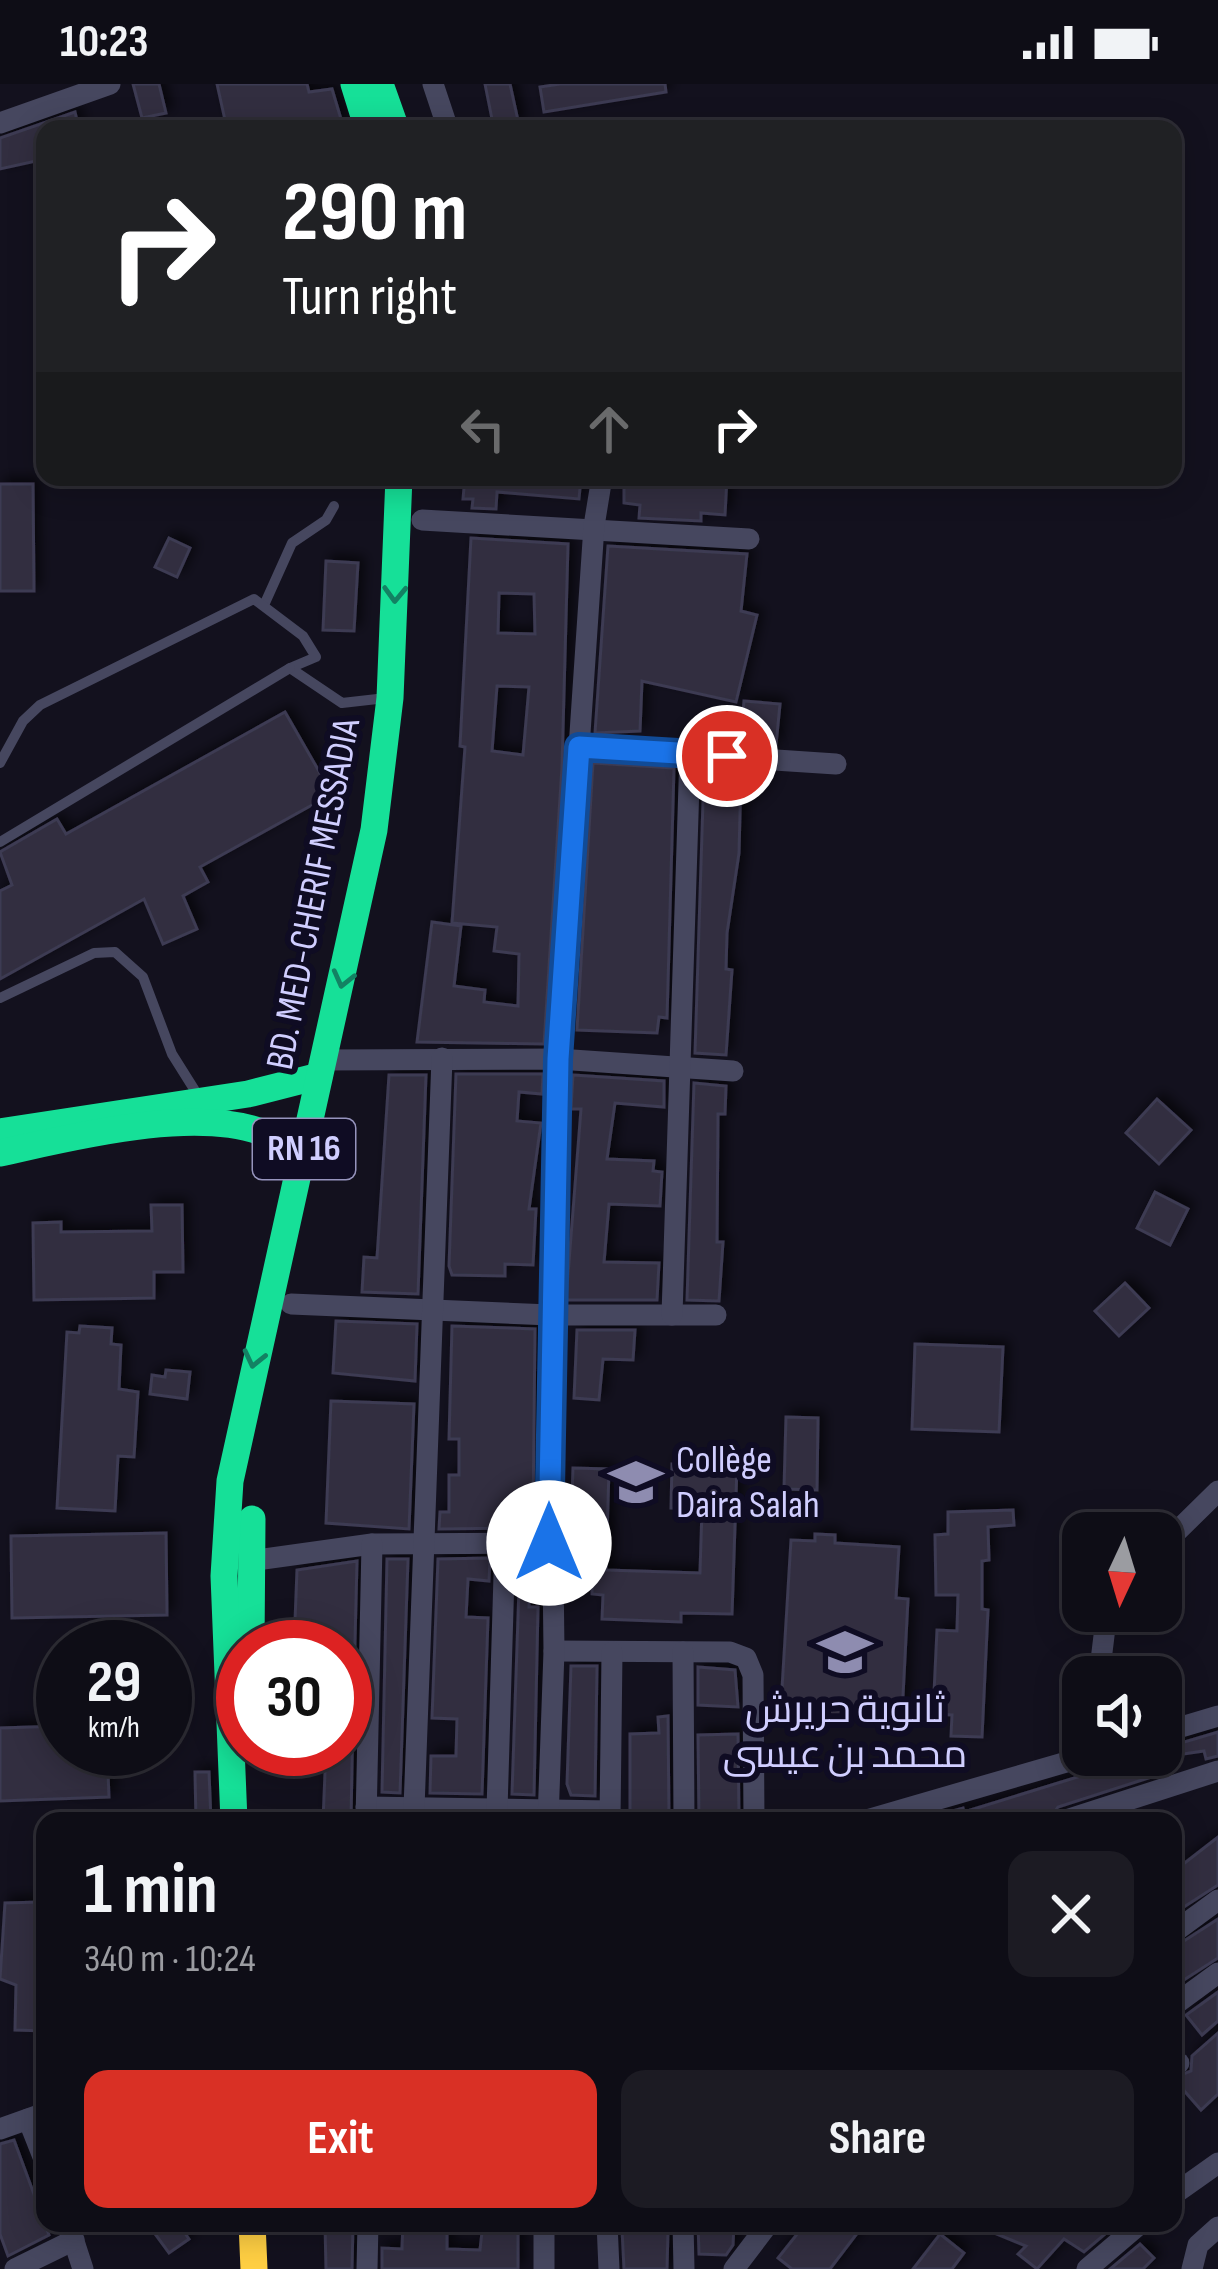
<!DOCTYPE html>
<html lang="en">
<head>
<meta charset="utf-8">
<style>
	:root { --surface:#0e0d16; --page:#1c1b23; --text:#f1f3f6; --muted:#9b9ca1; --line:#2e2d35; --accent:#d93025 }
	body { margin:0; font-family:"Sofia Sans Condensed",Cairo,sans-serif; background:var(--page); color:var(--text); height:100vh; display:flex; flex-direction:column; font-size:45px; white-space:nowrap }
	* { box-sizing:border-box; margin:0 }
	p { font-size:39px; color:var(--muted) }
	.icon { flex:none; width:66px; height:66px; fill:none; stroke:currentColor; stroke-width:2; stroke-linecap:round; stroke-linejoin:round }
	.map { position:relative; flex:1; overflow:hidden }
	.details { position:absolute; left:36px; top:1728px; width:1146px; height:420px; display:flex; flex-direction:column; background:var(--surface); border-radius:24px; box-shadow:0 6px 30px #0003,0 0 0 3px var(--line) }
	.details>* { flex:none }
	.guide { position:absolute; left:36px; top:36px; width:1146px; height:366px; border-radius:24px; box-shadow:0 6px 30px #0003,0 0 0 3px var(--line); background:#202124; color:#fff; overflow:hidden }
	.needle { width:78px; rotate:184deg }
	.tools { position:absolute; left:1062px; top:1428px; display:grid; gap:24px }
	.tools a { display:grid; place-items:center; width:120px; height:120px; border-radius:24px; background:var(--surface); box-shadow:0 6px 30px #0003,0 0 0 3px var(--line); font-size:60px }
	.speed { position:absolute; left:36px; top:1536px; display:flex; gap:24px; font-size:60px; font-weight:700; text-align:center }
	.speed>* { display:grid; place-content:center; width:156px; height:156px; border-radius:50%; background:var(--surface); box-shadow:0 6px 30px #0003,0 0 0 3px var(--line); line-height:1 }
	.speed small { font-size:30px; font-weight:400 }
	.speed .limit { border:18px solid #d22; background:#fff; color:#111 }
	.pin { position:absolute; display:grid; place-items:center; width:102px; height:102px; color:#fff; margin:-51px; border:6px solid #fff; border-radius:50%; box-shadow:0 3px 12px #0007 }
	.me { position:absolute; width:132px; margin:-66px; rotate:0deg; stroke-linejoin:round; filter:drop-shadow(0 0 9px #0008) }
	.turn { display:flex; align-items:center; gap:42px; height:252px; padding:0 48px; font-size:54px }
	.turn .icon { width:156px; height:156px; stroke-width:2.5 }
	.turn b { display:block; font-size:84px; line-height:102px }
	.lanes { display:flex; align-items:center; height:114px; padding:0 48px; background:#0003; justify-content:center; gap:60px; direction:ltr }
	.lanes .off { opacity:.35 }
	.round { display:grid; place-items:center; flex:none; width:126px; height:126px; border-radius:24px; background:var(--page) }
	.headline { display:flex; align-items:center; justify-content:space-between; height:204px; padding:0 48px }
	h1 { font-size:72px; font-weight:700; line-height:90px }
	.button { display:flex; gap:24px; margin-top:auto; padding:24px 48px }
	.button a { flex:1; height:138px; border-radius:24px; background:var(--accent); color:#fff; font-size:48px; font-weight:700; line-height:138px; text-align:center }
	.button a+a { background:var(--page); color:var(--text) }
	.status { display:flex; justify-content:space-between; align-items:center; height:84px; padding:0 60px; background:var(--surface); direction:ltr }
	.status svg { height:33px; fill:currentColor }
	.map>svg:first-child { display:block }
	.building { fill:#312f40; stroke:#3d3b52; stroke-width:3; fill-rule:evenodd; filter:url(#shadow) }
	.lines { fill:none; stroke-linecap:round; stroke-linejoin:round }
	.lane { stroke:#46475f; stroke-width:10 }
	.street { stroke:#46475f; stroke-width:21 }
	.fast { stroke:#16e098; stroke-width:27 }
	.slow { stroke:#ffcf43; stroke-width:27 }
	.oneway { stroke:#138163 }
	.route-casing { stroke:#114b97; stroke-width:30 }
	.route { stroke:#1a73e8; stroke-width:21 }
	.labels { text-anchor:middle; dominant-baseline:central; stroke-width:12; stroke-linejoin:round; paint-order:stroke }
	.shield { fill:#0f0c23; stroke:#9694bd; stroke-width:3 }
	.shield-label { font-size:36px; font-weight:bold; fill:#d0ceff }
	.street-label { font-size:39px; fill:#d0ceff; stroke:#0f0c23 }
	.poi-label { font-size:39px; fill:#d0ceff; stroke:#0f0c23; text-anchor:start }
</style>
</head>
<body>
<div class="status"><b>10:23</b><svg viewBox="0 0 49 12"><path d="M0 12V9h3v3zM5 12V6h3v6zM10 12V3h3v9zM15 12V0h3v12zM26 1h20v11H26zM47 4h2v5h-2z"/></svg></div>
<div class="map">
<svg width="1218" height="2185" viewBox="0 0 1218 2185">
	<defs>
		<filter id="shadow"><feDropShadow dx="5.5" dy="-5.5" stdDeviation="6" flood-color="#0009"/></filter>
	</defs>
	<rect width="100%" height="100%" fill="#13111e"/>
	<!-- building -->
	<g class="building">
		<polygon points="133,0 159,0 166,29 142,34"/>
		<polygon points="217,0 307,0 309,8 332,5 344,45 227,45"/>
		<polygon points="485,0 510,0 519,41 494,45"/>
		<polygon points="560,0 665,0 666,8 544,28 540,3"/>
		<polygon points="75,28 79,45 45,45 45,75 0,85 0,54"/>
		<polygon points="465,393 581,393 579,415 497,408 496,425 472,424 473,415 463,415"/>
		<polygon points="624,393 727,393 725,431 701,429 701,437 639,434 640,421 624,419"/>
		<polygon points="0,400 33,400 34,507 0,507"/>
		<polygon points="169,454 190,464 177,493 155,483"/>
		<path d="M471,454L568,460L562,683L544,960L417,958L432,838L461,842L454,902L485,906L484,918L518,922L519,870L494,867L497,843L452,839L465,663L460,662ZM499,509L534,510L535,550L498,549ZM497,602L529,603L523,671L492,667Z"/>
		<polygon points="608,462 747,470 741,527 757,531 736,618 642,597 640,647 595,649"/>
		<polygon points="326,477 358,479 354,547 323,546"/>
		<polygon points="744,617 780,620 776,661 740,659"/>
		<polygon points="285,628 332,710 200,783 208,798 183,812 197,845 163,860 144,815 0,895 0,807 12,801 0,768 57,735 66,750"/>
		<polygon points="593,679 674,684 667,934 659,933 657,949 577,946"/>
		<polygon points="704,686 741,689 739,769 727,849 726,885 732,886 726,971 695,969"/>
		<polygon points="456,990 543,990 542,1010 519,1008 517,1037 541,1039 529,1125 536,1125 533,1181 505,1180 505,1192 452,1191 449,1182"/>
		<polygon points="389,991 426,991 418,1210 362,1208 364,1173 377,1174"/>
		<polygon points="573,991 664,997 664,1023 615,1019 607,1075 654,1077 653,1087 662,1088 660,1122 609,1120 604,1178 659,1179 657,1216 566,1216 581,1025 571,1025"/>
		<polygon points="694,999 726,1002 725,1030 718,1030 717,1158 723,1158 719,1217 687,1216"/>
		<polygon points="1157,1015 1191,1046 1159,1080 1126,1049"/>
		<polygon points="1155,1108 1188,1125 1170,1161 1137,1144"/>
		<polygon points="151,1121 182,1121 183,1188 154,1188 154,1214 34,1216 33,1139 61,1138 61,1148 152,1147"/>
		<polygon points="1125,1199 1149,1224 1119,1252 1095,1227"/>
		<polygon points="336,1237 417,1240 415,1297 333,1289"/>
		<polygon points="80,1242 112,1244 111,1260 121,1261 119,1305 138,1308 134,1373 118,1372 115,1427 57,1424 67,1248 79,1249"/>
		<polygon points="452,1242 535,1245 533,1432 518,1431 518,1444 439,1445 440,1428 449,1428 449,1391 459,1391 459,1355 449,1355"/>
		<polygon points="577,1246 635,1246 633,1276 603,1275 599,1316 574,1314"/>
		<polygon points="915,1260 1003,1263 999,1348 912,1345"/>
		<polygon points="166,1286 190,1288 187,1315 150,1310 152,1291 165,1293"/>
		<polygon points="331,1317 414,1320 409,1445 326,1439"/>
		<polygon points="786,1333 818,1334 817,1406 784,1405"/>
		<polygon points="672,1380 737,1382 732,1530 681,1529 681,1538 602,1535 603,1511 592,1510 592,1500 569,1498 573,1384 609,1385 606,1486 700,1489 702,1425 671,1424"/>
		<polygon points="1013,1426 1014,1441 988,1443 989,1476 982,1477 982,1525 988,1526 982,1653 951,1652 952,1631 933,1630 937,1546 957,1547 958,1511 936,1511 935,1451 948,1450 948,1428"/>
		<polygon points="166,1449 167,1531 12,1534 11,1452"/>
		<polygon points="815,1450 835,1451 835,1459 899,1463 896,1514 908,1515 902,1631 823,1632 823,1627 781,1621 791,1456 815,1457"/>
		<polygon points="490,1474 489,1497 468,1495 466,1533 488,1534 482,1710 430,1709 431,1672 456,1672 457,1635 432,1634 438,1475"/>
		<polygon points="520,1474 538,1474 530,1475 529,1523 538,1523 534,1711 512,1710"/>
		<polygon points="387,1475 408,1475 400,1709 382,1708"/>
		<polygon points="357,1477 354,1597 345,1596 345,1563 294,1563 297,1486"/>
		<polygon points="571,1582 597,1582 595,1712 571,1711 567,1700"/>
		<polygon points="698,1583 735,1586 738,1623 698,1621"/>
		<polygon points="345,1625 353,1626 351,1737 323,1737 326,1665 345,1665"/>
		<polygon points="668,1632 669,1737 630,1737 630,1650 659,1649 658,1633"/>
		<polygon points="63,1642 63,1665 118,1665 123,1686 108,1689 109,1713 0,1717 0,1644"/>
		<polygon points="1218,1648 1218,1672 1206,1675 1204,1667 1176,1671 1174,1661"/>
		<polygon points="738,1650 739,1737 699,1737 698,1651"/>
		<polygon points="1149,1671 1159,1671 1164,1689 1058,1723 1048,1737 917,1737 963,1724 964,1728"/>
		<polygon points="195,1688 209,1688 211,1737 196,1737"/>
		<polygon points="1218,1753 1218,1801 1173,1830 1173,1788"/>
		<polygon points="41,1818 45,1947 15,1946 16,1901 0,1895 5,1819"/>
		<polygon points="1218,1835 1218,1874 1173,1903 1173,1864"/>
		<polygon points="1218,1908 1218,1937 1202,1951 1186,1931"/>
		<polygon points="1218,1949 1218,2010 1201,2026 1173,1994 1191,1987 1192,1972"/>
		<polygon points="14,2056 49,2151 8,2172 0,2150 0,2060"/>
		<polygon points="147,2139 178,2139 189,2155 169,2169"/>
		<polygon points="325,2139 353,2139 352,2185 326,2185"/>
		<polygon points="403,2139 447,2139 447,2165 480,2166 483,2139 518,2139 518,2185 382,2185 382,2164 402,2165"/>
		<polygon points="698,2139 734,2139 733,2161 726,2171 699,2170"/>
		<polygon points="806,2139 865,2139 830,2185 792,2185 778,2174"/>
		<polygon points="970,2139 1118,2139 1084,2168 1064,2155 1037,2185 1018,2170 1026,2162"/>
		<polygon points="622,2145 668,2146 667,2185 624,2185"/>
		<polygon points="940,2150 964,2169 952,2185 913,2185"/>
		<polygon points="1140,2160 1154,2174 1143,2185 1110,2185"/>
	</g>
	<g class="lines">
		<!-- lane -->
		<g class="lane">
			<polyline points="265,519 292,459 326,436 334,422"/>
			<polyline points="0,679 23,637 40,621 254,515 303,552 316,573 290,584 342,619 386,614"/>
			<polyline points="0,758 290,584"/>
			<polyline points="0,914 94,869 115,868 143,893 172,970 199,1013"/>
		</g>
		<!-- street -->
		<g class="street">
			<polyline points="433,0 448,45"/>
			<polyline points="0,39 110,0"/>
			<polyline points="422,436 749,455"/>
			<polyline points="579,663 836,680"/>
			<polyline points="322,976 558,975 733,987"/>
			<polyline points="291,1220 550,1231 716,1231"/>
			<polyline points="672,1231 690,669"/>
			<polyline points="1161,1463 1218,1407"/>
			<polyline points="250,1477 372,1460 549,1459"/>
			<polyline points="554,1567 730,1568 746,1574 753,1591 754,1737"/>
			<polyline points="683,1568 684,1737"/>
			<polyline points="1099,1593 1107,1527"/>
			<polyline points="1161,1649 1218,1632"/>
			<polyline points="366,1723 610,1727"/>
			<polyline points="414,1724 442,974"/>
			<polyline points="497,1726 505,1458"/>
			<polyline points="610,1736 612,1568"/>
			<polyline points="366,1737 372,1460"/>
			<polyline points="548,1737 554,1567 550,1231 558,975 594,442 602,393"/>
			<polyline points="863,1737 1070,1677 1083,1642"/>
			<polyline points="1063,1737 1218,1687"/>
			<polyline points="1173,1849 1218,1816"/>
			<polyline points="1173,1922 1218,1889"/>
			<polyline points="1173,1979 1179,1979"/>
			<polyline points="28,2035 45,2078"/>
			<polyline points="0,2045 45,2029"/>
			<polyline points="1173,2111 1218,2079"/>
			<polyline points="68,2139 83,2185"/>
			<polyline points="607,2139 609,2185"/>
			<polyline points="683,2139 684,2185"/>
			<polyline points="15,2185 74,2156"/>
			<polyline points="367,2185 368,2139"/>
			<polyline points="544,2185 544,2139"/>
			<polyline points="734,2185 769,2139"/>
			<polyline points="1087,2185 1141,2139"/>
			<polyline points="1192,2185 1198,2161 1218,2143"/>
		</g>
		<!-- fast -->
		<g class="fast">
			<polyline points="354,0 368,45"/>
			<polyline points="380,0 396,45"/>
			<polyline points="0,1048 248,1010 319,992"/>
			<path d="M0,1069C73,1053 196,1021 267,1050C282,1056 291,1069 300,1082"/>
			<polyline points="251,1563 252,1435"/>
			<polyline points="234,1737 224,1492 230,1397 374,746 390,614 399,393"/>
		</g>
		<!-- slow -->
		<polyline class="slow" points="252,2139 254,2185"/>
	</g>
	<!-- one-way arrows -->
	<defs><path id="oneway-chevron" d="M-2-3.5L2.5 0L-2 3.5" fill="none" stroke-width="1.6" stroke-linecap="round" stroke-linejoin="round" transform="scale(3)"/></defs>
	<g class="oneway">
		<use href="#oneway-chevron" transform="translate(395 510) rotate(92)"/>
		<use href="#oneway-chevron" transform="translate(343 895) rotate(104)"/>
		<use href="#oneway-chevron" transform="translate(254 1275) rotate(103)"/>
	</g>
	<g class="lines">
		<defs>
			<polyline id="route" points="549,1459 558,975 579,663 727,672"/>
		</defs>
		<!-- route casing -->
		<use href="#route" class="route-casing"/>
		<!-- route -->
		<use href="#route" class="route"/>
	</g>
	<!-- icons -->
	<defs>
		<symbol id="school-bare" viewBox="-9 -9 18 18"><path d="M0-5L7-2L0 1L-7-2ZM-4 1L0 2.5L4 1V4Q0 6-4 4Z" fill="#8e8cb0" stroke="#0f0c23" stroke-width="2.5" paint-order="stroke"/></symbol>
		<symbol id="university-bare" viewBox="-9 -9 18 18"><path d="M0-5L7-2L0 1L-7-2ZM-4 1L0 2.5L4 1V4Q0 6-4 4Z" fill="#8e8cb0" stroke="#0f0c23" stroke-width="2.5" paint-order="stroke"/></symbol>
	</defs>
	<g fill-rule="evenodd">
		<use href="#school-bare" x="598" y="1360" width="76" height="76"/>
		<use href="#university-bare" x="807" y="1530" width="76" height="76"/>
	</g>
	<g class="labels">
		<!-- shield labels -->
		<rect class="shield" x="253" y="1035" width="102" height="60" rx="9"/>
		<g class="shield-label">
			<text x="304" y="1065">RN 16</text>
		</g>
		<!-- street labels -->
		<g class="street-label">
			<text transform="translate(314 810) rotate(-79)">BD. MED-CHERIF MESSADIA</text>
		</g>
		<!-- poi labels -->
		<g class="poi-label">
			<text x="676" y="1376">Collège<tspan x="676" dy="45">Daira Salah</tspan></text>
			<text x="845" y="1626" text-anchor="middle">ثانوية حريرش<tspan x="845" dy="45">محمد بن عيسى</tspan></text>
		</g>
	</g>
</svg>
<div class="tools">
<a><svg class="needle" viewBox="-14 -14 28 28"><path d="M0-13l5 13h-10z" fill="#e53935"/><path d="M0 13l5-13h-10z" fill="#9b9ca1"/></svg></a>
<a><svg class="icon" aria-label="sound" viewBox="0 0 24 24"><path d="M4 9h4l5-4v14l-5-4H4zM17 9q2 3 0 6"/></svg></a>
</div>
<div class="speed"><div>29<small>km/h</small></div><div class="limit">30</div></div>
<div class="pin" style="left:727px;top:672px;background:#d93025"><svg class="icon" aria-label="arrive" viewBox="0 0 24 24"><path d="M6 21V4h12l-3 4 3 4H6"/></svg></div>
<svg class="me" style="left:549px;top:1459px" viewBox="-20 -20 40 40"><circle r="19" fill="#fff"/><path d="M0-13L10 11 0 6-10 11z" fill="#1a73e8"/></svg>
<div class="guide">
<div class="turn"><svg class="icon" aria-label="right" viewBox="0 0 24 24"><path d="M7 20v-9h11M14 6l5 5-5 5"/></svg><div><b>290 m</b>Turn right</div></div>
<div class="lanes"><svg class="icon off" aria-label="left" viewBox="0 0 24 24"><path d="M17 20v-9H6M10 6l-5 5 5 5"/></svg><svg class="icon off" aria-label="ahead" viewBox="0 0 24 24"><path d="M12 20V5M6 11l6-6 6 6"/></svg><svg class="icon" aria-label="right" viewBox="0 0 24 24"><path d="M7 20v-9h11M14 6l5 5-5 5"/></svg></div>
</div>
<section class="details">
<div class="headline"><div><h1>1 min</h1><p>340 m · 10:24</p></div><a class="round"><svg class="icon" aria-label="close" viewBox="0 0 24 24"><path d="M6 6l12 12M18 6L6 18"/></svg></a></div>
<div class="button"><a>Exit</a><a>Share</a></div>
</section>
</div>
</body>
</html>
